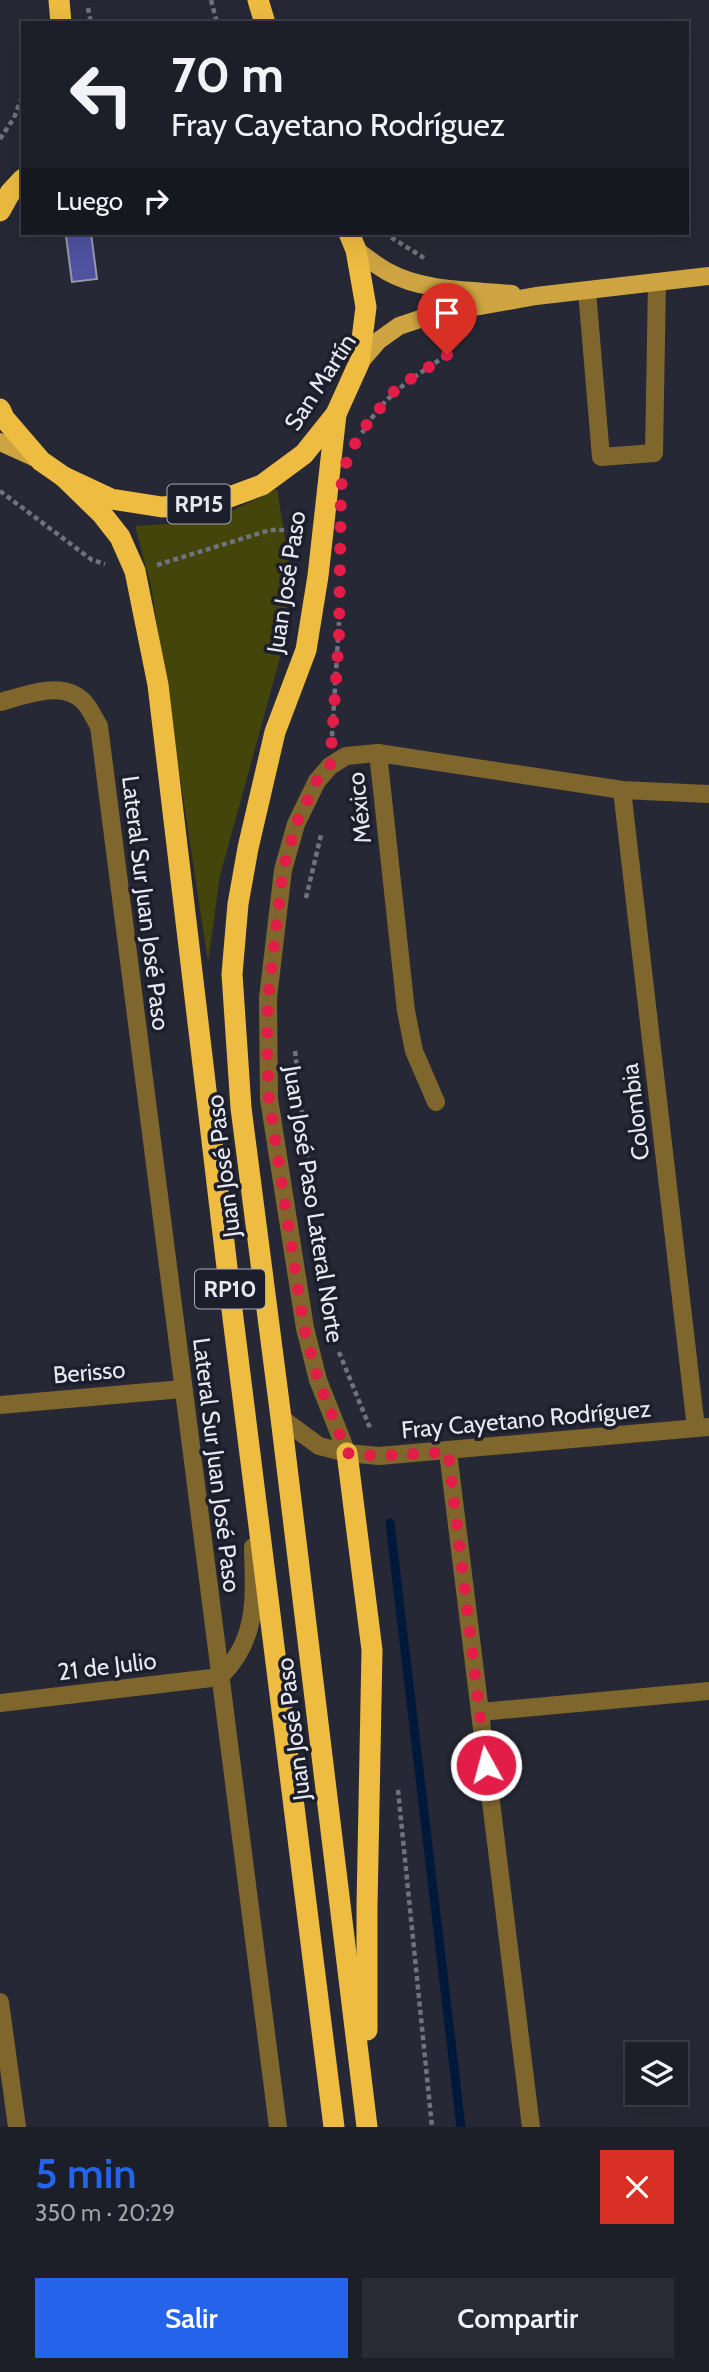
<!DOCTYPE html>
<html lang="es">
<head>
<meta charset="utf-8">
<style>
	:root { --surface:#1c1e28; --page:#292b34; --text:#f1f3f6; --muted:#a0a2a8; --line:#3a3c45; --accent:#2563eb }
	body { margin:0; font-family:Cabin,sans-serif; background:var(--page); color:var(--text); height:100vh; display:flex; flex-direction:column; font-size:26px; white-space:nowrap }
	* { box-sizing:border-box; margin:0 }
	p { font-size:23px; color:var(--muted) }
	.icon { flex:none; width:38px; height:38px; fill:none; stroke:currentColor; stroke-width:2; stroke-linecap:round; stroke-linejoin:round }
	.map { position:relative; height:2127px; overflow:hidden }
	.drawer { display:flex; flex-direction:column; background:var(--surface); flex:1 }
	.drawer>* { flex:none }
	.banner { position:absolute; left:21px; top:21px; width:668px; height:214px; border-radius:0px; box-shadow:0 7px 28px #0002,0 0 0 2px var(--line); background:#1c1e28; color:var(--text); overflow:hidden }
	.fabs { position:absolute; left:625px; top:2042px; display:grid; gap:14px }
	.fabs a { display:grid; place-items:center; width:63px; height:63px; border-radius:0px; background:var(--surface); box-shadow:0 7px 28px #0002,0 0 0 2px var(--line); font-size:35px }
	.pin { position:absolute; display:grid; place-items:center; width:60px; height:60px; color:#fff; margin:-72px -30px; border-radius:50% 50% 50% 0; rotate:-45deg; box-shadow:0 0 7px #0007 }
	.pin .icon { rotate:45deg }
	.me { position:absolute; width:77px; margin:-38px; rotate:353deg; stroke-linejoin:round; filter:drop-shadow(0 0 5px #0008) }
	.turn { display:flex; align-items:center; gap:24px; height:147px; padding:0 35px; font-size:32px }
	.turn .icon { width:91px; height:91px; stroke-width:2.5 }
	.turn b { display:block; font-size:49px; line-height:60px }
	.then { display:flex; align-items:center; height:66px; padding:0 35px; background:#0003; gap:14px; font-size:26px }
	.round { display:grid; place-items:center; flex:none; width:74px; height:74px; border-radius:0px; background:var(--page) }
	.overview { display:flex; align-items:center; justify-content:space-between; height:119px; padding:0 35px }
	h1 { font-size:42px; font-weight:600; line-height:52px; color:var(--accent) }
	.primary-button { display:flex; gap:14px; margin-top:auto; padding:14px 35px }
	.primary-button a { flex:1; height:80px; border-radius:0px; background:var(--accent); color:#fff; font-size:28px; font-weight:600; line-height:80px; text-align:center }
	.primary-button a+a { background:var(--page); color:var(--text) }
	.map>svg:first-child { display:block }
	.green { fill:#44450b }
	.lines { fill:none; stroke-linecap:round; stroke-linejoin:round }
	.stream { stroke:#00193b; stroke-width:9 }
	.building { fill:#4f52a0; stroke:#9699aa; stroke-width:2 }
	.path { stroke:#70727d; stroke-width:4.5; stroke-dasharray:5 3.5; stroke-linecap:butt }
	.minor { stroke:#7f662c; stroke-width:18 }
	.major { stroke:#cda441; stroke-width:18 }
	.highway { stroke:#eebc40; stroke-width:21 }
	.route { stroke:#e11d48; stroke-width:12; stroke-dasharray:0 21.6 }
	.labels { text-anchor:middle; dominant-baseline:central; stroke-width:7; stroke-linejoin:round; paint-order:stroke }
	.shield { fill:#1d1e2b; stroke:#aaacb6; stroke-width:2 }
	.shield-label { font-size:23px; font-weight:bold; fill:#e7e9f2 }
	.street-label { font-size:24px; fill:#e7e9f2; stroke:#1d1e2b }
</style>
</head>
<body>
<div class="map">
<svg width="709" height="2127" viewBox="0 0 709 2127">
	<rect width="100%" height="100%" fill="#262835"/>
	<!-- green -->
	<polygon class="green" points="277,489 291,575 281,654 220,876 208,962 151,586 135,526 179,523 231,511"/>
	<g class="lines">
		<!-- stream -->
		<polyline class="stream" points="390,1523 461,2127"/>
	</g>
	<!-- building -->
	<polygon class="building" points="82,233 95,233 91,233 97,279 72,282 66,236"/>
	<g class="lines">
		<!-- path -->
		<g class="path">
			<polyline points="211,0 217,23"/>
			<polyline points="88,8 91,23"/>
			<polyline points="0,139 14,118 23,94"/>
			<polyline points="384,233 424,258"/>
			<path d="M362,433C384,395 411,379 447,355L443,334"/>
			<polyline points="0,491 92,560 105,564"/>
			<polyline points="157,565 270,530 297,530"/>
			<polyline points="332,736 339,622"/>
			<polyline points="306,898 321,835"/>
			<polyline points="295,1051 313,1209"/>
			<polyline points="339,1352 370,1428 372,1430"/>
			<polyline points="398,1790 432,2127"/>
		</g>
		<!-- minor -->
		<g class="minor">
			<polyline points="587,291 601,457 654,453 657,282"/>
			<path d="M0,702C27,695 68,677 88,707C92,713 95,720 99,726L278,2127"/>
			<polyline points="622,790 696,1428"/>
			<polyline points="436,1102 414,1051 406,1011 378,753 622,790 709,794"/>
			<polyline points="0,1405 182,1389"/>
			<polyline points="281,1418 319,1446 347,1453 379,1456 709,1427"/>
			<polyline points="448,1452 531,2127"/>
			<polyline points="347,1453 318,1380 305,1328 269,1099 268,998 283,870 296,824 317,781 330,766 346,756 378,753"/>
			<path d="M220,1677C259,1638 254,1598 253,1547"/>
			<polyline points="0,1703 220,1677"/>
			<polyline points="480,1712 709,1691"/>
			<polyline points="0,2002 17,2127"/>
		</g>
		<!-- major -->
		<g class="major">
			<path d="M356,250C367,258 377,266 388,272C424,292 472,290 512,294"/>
			<polyline points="359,363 378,341 399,326 435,314 536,296 709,276"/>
			<polyline points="0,442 38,459"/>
		</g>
		<!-- highway -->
		<g class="highway">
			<polyline points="59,0 61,23"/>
			<polyline points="258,0 265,23"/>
			<polyline points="0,211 10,193 23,179"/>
			<polyline points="0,409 4,418 41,461 64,477 111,499 162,507 213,503 262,485 304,454 336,414 359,363 366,307 356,250 349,233"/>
			<polyline points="336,414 318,576 306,650 275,732 248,848 238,904 232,974 241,1108 281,1418 367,2127"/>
			<polyline points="64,477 102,514 120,537 135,571 158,685 233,1318 334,2127"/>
			<polyline points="347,1453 372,1650 367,1907 367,2030"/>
		</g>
	</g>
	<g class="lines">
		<!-- route -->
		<polyline class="route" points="447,355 397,388 369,421 348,455 341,487 339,636 330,766 317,780 296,824 283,870 268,998 267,1048 269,1100 304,1328 318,1380 347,1453 379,1456 448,1452 486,1765"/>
	</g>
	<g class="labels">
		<!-- shield labels -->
		<g class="shield">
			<rect x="167.5" y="484.5" width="63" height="39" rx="5"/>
			<rect x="195" y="1269.5" width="70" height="39" rx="5"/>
		</g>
		<g class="shield-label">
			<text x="199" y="504">RP15</text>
			<text x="230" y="1289">RP10</text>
		</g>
		<!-- street labels -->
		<g class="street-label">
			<text transform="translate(320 382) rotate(-57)">San Martín</text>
			<text transform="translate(286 582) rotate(-81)">Juan José Paso</text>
			<text transform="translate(359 808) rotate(-96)">México</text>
			<text transform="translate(146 903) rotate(83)">Lateral Sur Juan José Paso</text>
			<text transform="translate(635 1112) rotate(-97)">Colombia</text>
			<text transform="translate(223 1166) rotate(-97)">Juan José Paso</text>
			<text transform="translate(314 1204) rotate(81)">Juan José Paso Lateral Norte</text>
			<text transform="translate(89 1372) rotate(-5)">Berisso</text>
			<text transform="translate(526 1419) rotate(-5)">Fray Cayetano Rodríguez</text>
			<text transform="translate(217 1465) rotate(83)">Lateral Sur Juan José Paso</text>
			<text transform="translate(107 1666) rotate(-7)">21 de Julio</text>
			<text transform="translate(293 1729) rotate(-97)">Juan José Paso</text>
		</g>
	</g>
</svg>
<div class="fabs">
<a><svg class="icon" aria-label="layers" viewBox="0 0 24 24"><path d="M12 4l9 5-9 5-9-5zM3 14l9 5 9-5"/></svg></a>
</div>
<div class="pin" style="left:447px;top:355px;background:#d93025"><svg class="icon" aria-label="arrive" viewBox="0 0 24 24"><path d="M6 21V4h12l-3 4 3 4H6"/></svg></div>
<svg class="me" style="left:486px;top:1765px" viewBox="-20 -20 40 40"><circle r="17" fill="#e11d48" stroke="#fff" stroke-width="3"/><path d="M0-11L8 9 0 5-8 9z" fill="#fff"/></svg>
<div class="banner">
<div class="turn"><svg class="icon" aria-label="left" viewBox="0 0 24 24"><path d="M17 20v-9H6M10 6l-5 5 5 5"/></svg><div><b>70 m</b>Fray Cayetano Rodríguez</div></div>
<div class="then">Luego<svg class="icon" aria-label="right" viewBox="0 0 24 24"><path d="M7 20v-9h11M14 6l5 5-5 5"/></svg></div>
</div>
</div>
<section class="drawer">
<div class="overview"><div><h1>5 min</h1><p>350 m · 20:29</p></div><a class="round" style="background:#d93025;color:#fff"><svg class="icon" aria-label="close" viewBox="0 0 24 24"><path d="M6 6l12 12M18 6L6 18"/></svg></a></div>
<div class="primary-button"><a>Salir</a><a>Compartir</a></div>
</section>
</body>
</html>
